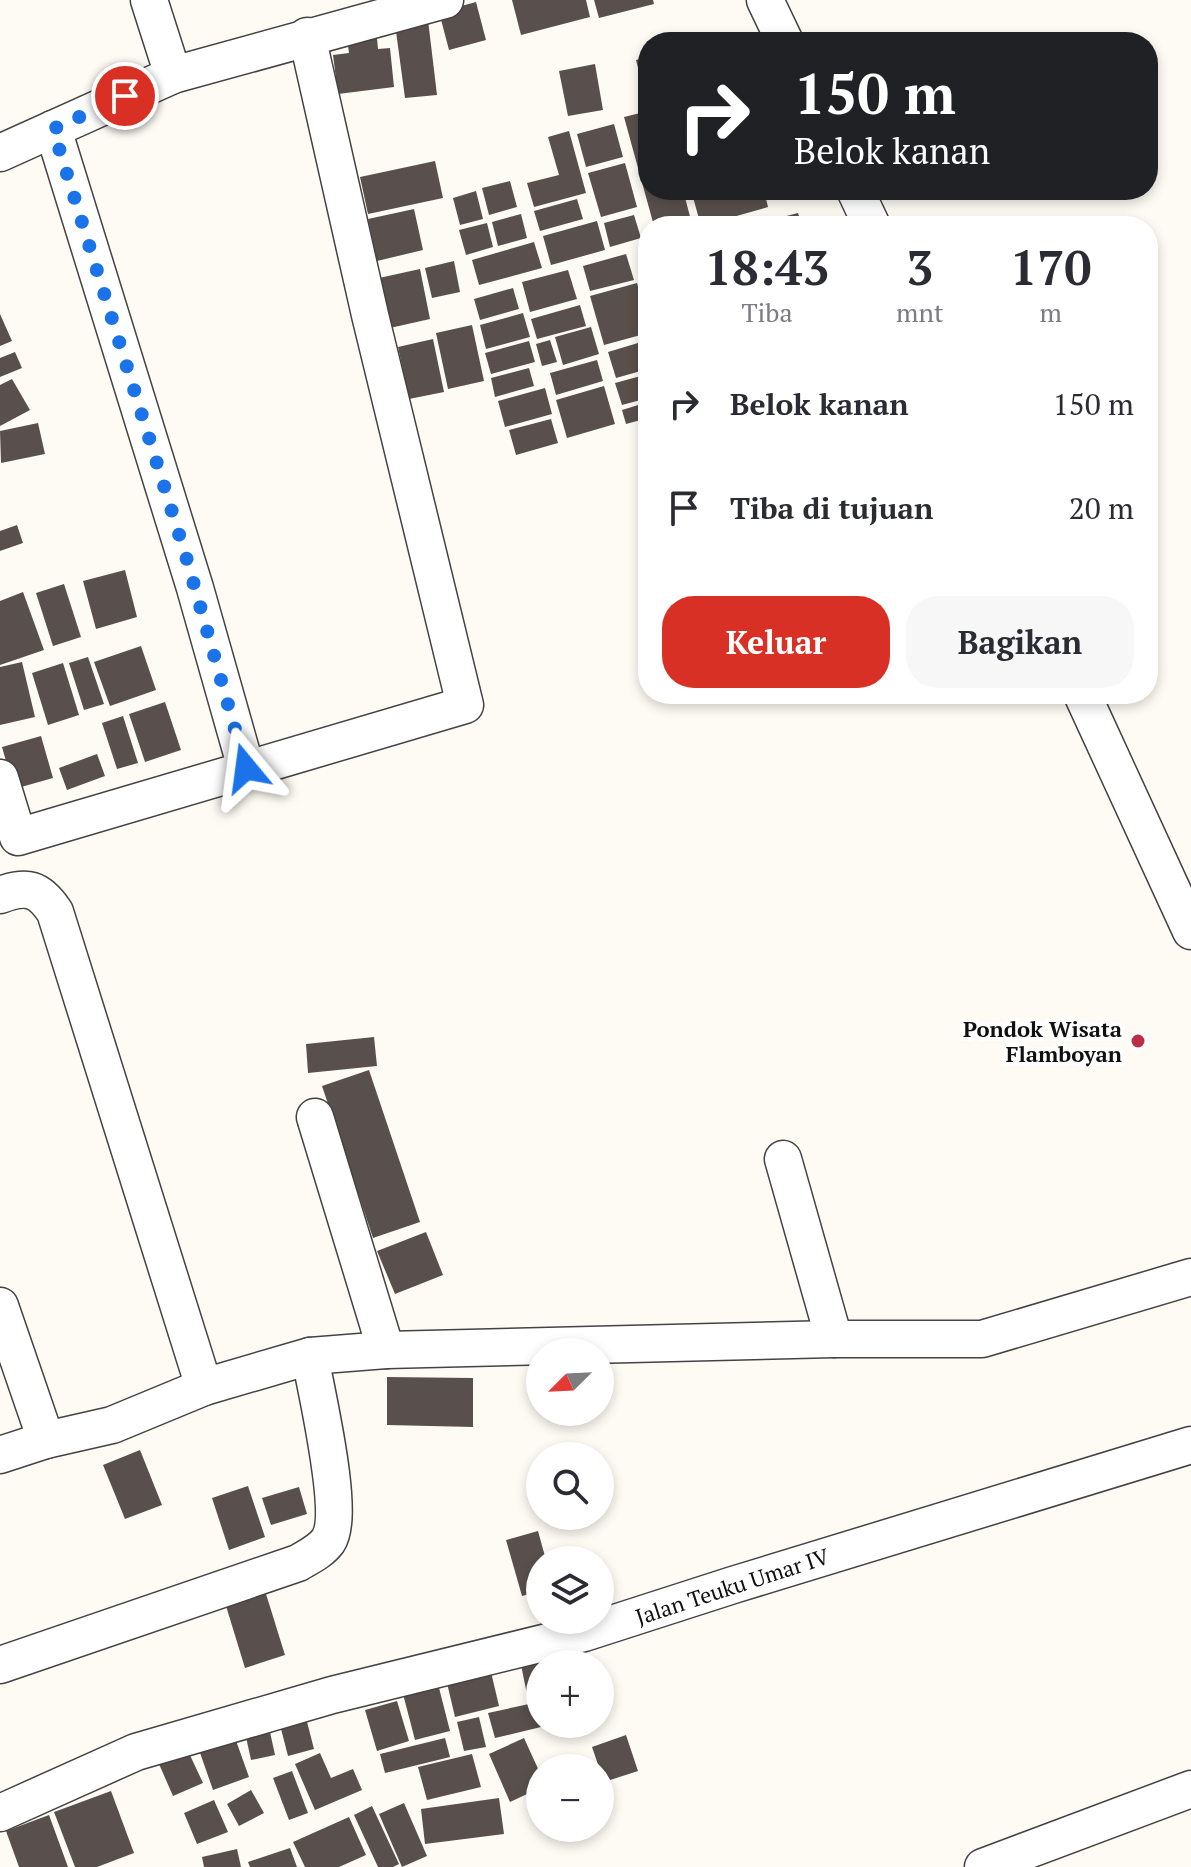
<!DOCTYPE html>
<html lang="id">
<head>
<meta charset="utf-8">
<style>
	:root { --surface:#fff; --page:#f7f7f7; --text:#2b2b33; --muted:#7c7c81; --accent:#d93025 }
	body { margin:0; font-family:"PT Serif",serif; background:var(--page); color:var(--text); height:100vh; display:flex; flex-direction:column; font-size:30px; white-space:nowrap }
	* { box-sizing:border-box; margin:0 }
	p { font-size:26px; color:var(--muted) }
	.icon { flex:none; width:44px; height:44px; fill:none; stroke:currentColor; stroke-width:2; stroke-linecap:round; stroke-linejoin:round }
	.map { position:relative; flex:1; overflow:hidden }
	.details { position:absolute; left:638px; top:216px; width:520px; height:488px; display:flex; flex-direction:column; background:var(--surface); border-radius:32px; box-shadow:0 4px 12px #0003 }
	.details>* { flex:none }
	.hud { position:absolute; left:638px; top:32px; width:520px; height:168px; border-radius:32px; box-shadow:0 4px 12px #0003; background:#202124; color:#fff; overflow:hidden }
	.needle { width:52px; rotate:246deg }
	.fabs { position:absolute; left:526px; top:1338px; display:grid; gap:16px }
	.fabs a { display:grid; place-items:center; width:88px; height:88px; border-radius:50%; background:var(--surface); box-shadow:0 4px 12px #0003; font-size:40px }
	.pin { position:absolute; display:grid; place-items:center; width:68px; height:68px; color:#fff; margin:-34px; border:4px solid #fff; border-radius:50%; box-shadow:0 2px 8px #0007 }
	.me { position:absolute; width:88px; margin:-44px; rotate:344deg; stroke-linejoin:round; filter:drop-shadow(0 0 6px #0008) }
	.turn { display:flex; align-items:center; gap:28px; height:168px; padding:0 24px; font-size:36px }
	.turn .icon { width:104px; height:104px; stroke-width:2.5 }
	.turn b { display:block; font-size:56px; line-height:68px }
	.eta { display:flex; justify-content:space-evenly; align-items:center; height:136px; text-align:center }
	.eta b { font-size:48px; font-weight:700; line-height:56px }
	.primary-button { display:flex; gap:16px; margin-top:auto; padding:16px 24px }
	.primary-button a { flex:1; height:92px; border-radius:32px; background:var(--accent); color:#fff; font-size:32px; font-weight:700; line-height:92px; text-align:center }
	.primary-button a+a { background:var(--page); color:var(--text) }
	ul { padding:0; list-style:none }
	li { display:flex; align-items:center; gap:24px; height:104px; padding:0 24px }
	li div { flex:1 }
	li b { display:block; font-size:30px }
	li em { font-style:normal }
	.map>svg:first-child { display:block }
	.building { fill:#59504d }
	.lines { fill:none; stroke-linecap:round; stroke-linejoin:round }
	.minor-casing { stroke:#434343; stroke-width:39 }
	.minor { stroke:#fff; stroke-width:36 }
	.route { stroke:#1a73e8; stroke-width:14; stroke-dasharray:0 25.2 }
	.poi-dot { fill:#ba2f48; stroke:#fff; stroke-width:3 }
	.labels { text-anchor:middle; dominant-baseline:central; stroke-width:8; stroke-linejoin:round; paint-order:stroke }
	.poi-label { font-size:22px; font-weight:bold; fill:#101010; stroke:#fff; text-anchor:end }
	.street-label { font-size:22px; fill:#101010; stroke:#fff }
</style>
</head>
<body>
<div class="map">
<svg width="1191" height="1867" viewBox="0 0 1191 1867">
	<rect width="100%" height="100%" fill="#fefbf4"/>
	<!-- building -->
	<g class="building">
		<polygon points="512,0 586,0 590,17 521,35"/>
		<polygon points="594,0 653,0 654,4 599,18"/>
		<polygon points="476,2 486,40 449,50 439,12"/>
		<polygon points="428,20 437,95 405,98 395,24"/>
		<polygon points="376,28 378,49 390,48 394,87 338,94 333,55 349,53 346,31"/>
		<polygon points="648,57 648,94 645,95 636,60"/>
		<polygon points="595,64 603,110 568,116 559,71"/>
		<polygon points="648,111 648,190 683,190 692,224 654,226 624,117"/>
		<polygon points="614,124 623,157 586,167 577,134"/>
		<polygon points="569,131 586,193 534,207 527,183 559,175 548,137"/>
		<polygon points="435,161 443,198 368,214 360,177"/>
		<polygon points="625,163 637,207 601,217 588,173"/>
		<polygon points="510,181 517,207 489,215 482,188"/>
		<polygon points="691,190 764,190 768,207 701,226"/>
		<polygon points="476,191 483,219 460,225 453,198"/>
		<polygon points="577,199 583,219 540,231 534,211"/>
		<polygon points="414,209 423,250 377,261 368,219"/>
		<polygon points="798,213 802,226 764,226 763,222"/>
		<polygon points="521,214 527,238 498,246 492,222"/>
		<polygon points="634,215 641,238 610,247 604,223"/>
		<polygon points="597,221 605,250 551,265 543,236"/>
		<polygon points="487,223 493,247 466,255 459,230"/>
		<polygon points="534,242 542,268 479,285 472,260"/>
		<polygon points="648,249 648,282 647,282 639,251"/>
		<polygon points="626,254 634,280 590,291 583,266"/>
		<polygon points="454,261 460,292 432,298 425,268"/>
		<polygon points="420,269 430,319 390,328 379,278"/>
		<polygon points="568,270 577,299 530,312 522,282"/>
		<polygon points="637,283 648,323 648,333 604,345 590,296"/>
		<polygon points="513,288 519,309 480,320 474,299"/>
		<polygon points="580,305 586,326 537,339 531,319"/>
		<polygon points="523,313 530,337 486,349 480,325"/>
		<polygon points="0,314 12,341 0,346"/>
		<polygon points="472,325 484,381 448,389 436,333"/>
		<polygon points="591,327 599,354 563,365 555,337"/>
		<polygon points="433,339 444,392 409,399 398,347"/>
		<polygon points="550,340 557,362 542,366 536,344"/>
		<polygon points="648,340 648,369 616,378 608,352"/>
		<polygon points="529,341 535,362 491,374 485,353"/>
		<polygon points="15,352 22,368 0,377 0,358"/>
		<polygon points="597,360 603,381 556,395 550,373"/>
		<polygon points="529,368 534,386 495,397 491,378"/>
		<polygon points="648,374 648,398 622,405 615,383"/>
		<polygon points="12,379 30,410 0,426 0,385"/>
		<polygon points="604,386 615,424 567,438 556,400"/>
		<polygon points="545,388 552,414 505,427 498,401"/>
		<polygon points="648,402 648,418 626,424 622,410"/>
		<polygon points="551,419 558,443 516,455 509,430"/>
		<polygon points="38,423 45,454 1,463 0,431"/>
		<polygon points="17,525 23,543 0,551 0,531"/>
		<polygon points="125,570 137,617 96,629 83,581"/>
		<polygon points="64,584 81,637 53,646 36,593"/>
		<polygon points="23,592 44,650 0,665 0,601"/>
		<polygon points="141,646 156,690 110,706 94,662"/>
		<polygon points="88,657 104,704 84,710 69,663"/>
		<polygon points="22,662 35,717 0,725 0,667"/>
		<polygon points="63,663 79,715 48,725 32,673"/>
		<polygon points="165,702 181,750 145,762 129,714"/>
		<polygon points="123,716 138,763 117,769 102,723"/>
		<polygon points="41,736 53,778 14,789 2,747"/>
		<polygon points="97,754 105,776 67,790 59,768"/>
		<polygon points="374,1037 377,1066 308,1073 306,1044"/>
		<polygon points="369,1070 420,1222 373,1238 322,1086"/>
		<polygon points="426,1232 443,1275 395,1294 377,1251"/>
		<polygon points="387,1377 473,1378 473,1427 387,1425"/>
		<polygon points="140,1450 162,1505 125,1519 103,1465"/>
		<polygon points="248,1486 265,1537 229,1550 212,1498"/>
		<polygon points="299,1487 307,1514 271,1525 262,1498"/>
		<polygon points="538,1531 546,1560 540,1560 540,1591 522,1596 506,1540"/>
		<polygon points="266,1594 285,1655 245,1668 226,1606"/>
		<polygon points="563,1657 564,1664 540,1664 540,1701 534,1702 541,1727 495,1738 488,1713 529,1704 521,1665"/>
		<polygon points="491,1672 499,1706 455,1717 447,1683"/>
		<polygon points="438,1684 450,1731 415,1740 403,1694"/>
		<polygon points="397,1701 409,1741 377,1751 365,1710"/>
		<polygon points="305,1714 314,1749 288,1756 279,1721"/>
		<polygon points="479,1717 486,1747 464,1751 457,1722"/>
		<polygon points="270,1732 275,1755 251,1760 246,1737"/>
		<polygon points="234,1735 249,1777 213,1790 198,1747"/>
		<polygon points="626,1735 638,1771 604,1782 592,1747"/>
		<polygon points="445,1738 450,1757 385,1773 380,1754"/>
		<polygon points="524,1738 540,1773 540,1788 510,1802 489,1754"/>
		<polygon points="188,1751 203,1783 173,1796 159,1764"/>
		<polygon points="320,1753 331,1778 353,1769 362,1790 315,1810 295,1764"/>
		<polygon points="472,1754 481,1787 427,1800 418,1767"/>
		<polygon points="292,1771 308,1813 289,1820 273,1778"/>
		<polygon points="251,1790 264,1813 239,1826 227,1804"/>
		<polygon points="111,1791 134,1853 97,1867 75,1867 54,1812"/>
		<polygon points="499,1798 504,1834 425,1844 421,1809"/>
		<polygon points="214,1800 228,1832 197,1844 184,1813"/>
		<polygon points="404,1803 427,1856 402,1867 379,1814"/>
		<polygon points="372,1806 399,1864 393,1867 378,1867 354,1815"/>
		<polygon points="49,1815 68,1867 19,1867 6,1831"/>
		<polygon points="349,1817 366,1855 339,1867 305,1867 293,1842"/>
		<polygon points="290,1848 297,1867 250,1867 248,1862"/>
		<polygon points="237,1849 241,1867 204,1867 202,1857"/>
	</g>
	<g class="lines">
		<defs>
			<g id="minor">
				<polyline points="149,0 173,75"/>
				<polyline points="765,0 785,42"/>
				<polyline points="53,129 195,588 246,768"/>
				<polyline points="0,153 173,75 445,0"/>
				<polyline points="855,190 872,226"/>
				<polyline points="1082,694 1191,931"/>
				<polyline points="0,778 18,837 465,705 370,315 307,36"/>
				<path d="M0,895C27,885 39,888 55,912L204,1387"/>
				<polyline points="315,1117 386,1350"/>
				<polyline points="783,1159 834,1339"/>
				<polyline points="0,1306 46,1440"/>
				<polyline points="0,1455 46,1440 112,1425 204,1387 310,1356 386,1350 834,1339 982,1339 1191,1277"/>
				<path d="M0,1665L298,1563C308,1557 321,1551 328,1541C346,1514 316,1392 310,1356"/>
				<polyline points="0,1813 136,1752 332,1695 584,1633 733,1585 1191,1445"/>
				<polyline points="983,1867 1191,1789"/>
			</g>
		</defs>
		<!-- minor casing -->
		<use href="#minor" class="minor-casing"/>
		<!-- minor -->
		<use href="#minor" class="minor"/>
	</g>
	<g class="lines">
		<!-- route -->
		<polyline class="route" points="125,96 53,129 187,560 246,768"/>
	</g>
	<!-- markers -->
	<circle class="poi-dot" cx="1138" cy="1041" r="8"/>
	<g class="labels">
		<!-- poi labels -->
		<g class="poi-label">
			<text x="1122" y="1028">Pondok Wisata<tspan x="1122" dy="25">Flamboyan</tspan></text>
		</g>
		<!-- street labels -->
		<g class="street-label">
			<text transform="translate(732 1586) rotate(-18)">Jalan Teuku Umar IV</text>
		</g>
	</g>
</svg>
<div class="fabs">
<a><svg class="needle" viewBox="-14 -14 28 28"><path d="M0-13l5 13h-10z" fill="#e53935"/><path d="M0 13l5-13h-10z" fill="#7c7c81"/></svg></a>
<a><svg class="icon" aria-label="search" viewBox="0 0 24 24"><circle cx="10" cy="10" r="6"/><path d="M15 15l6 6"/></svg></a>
<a><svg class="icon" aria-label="layers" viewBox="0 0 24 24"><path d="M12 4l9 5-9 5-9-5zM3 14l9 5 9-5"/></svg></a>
<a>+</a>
<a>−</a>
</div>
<div class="pin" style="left:125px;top:96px;background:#d93025"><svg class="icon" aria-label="arrive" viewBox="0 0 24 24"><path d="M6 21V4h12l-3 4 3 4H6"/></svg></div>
<svg class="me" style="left:246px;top:768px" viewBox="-20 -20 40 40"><path d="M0-17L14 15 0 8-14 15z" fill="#1a73e8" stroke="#fff" stroke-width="4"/></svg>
<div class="hud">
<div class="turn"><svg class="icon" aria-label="right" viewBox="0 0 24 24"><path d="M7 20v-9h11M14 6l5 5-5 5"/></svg><div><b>150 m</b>Belok kanan</div></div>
</div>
<section class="details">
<div class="eta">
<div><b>18:43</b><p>Tiba</p></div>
<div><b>3</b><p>mnt</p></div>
<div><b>170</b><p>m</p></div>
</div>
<ul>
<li><svg class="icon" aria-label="right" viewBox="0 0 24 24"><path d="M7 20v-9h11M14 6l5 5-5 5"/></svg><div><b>Belok kanan</b></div><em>150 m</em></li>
<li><svg class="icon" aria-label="arrive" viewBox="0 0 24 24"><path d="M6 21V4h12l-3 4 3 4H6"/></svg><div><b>Tiba di tujuan</b></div><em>20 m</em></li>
</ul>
<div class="primary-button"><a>Keluar</a><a>Bagikan</a></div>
</section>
</div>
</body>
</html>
